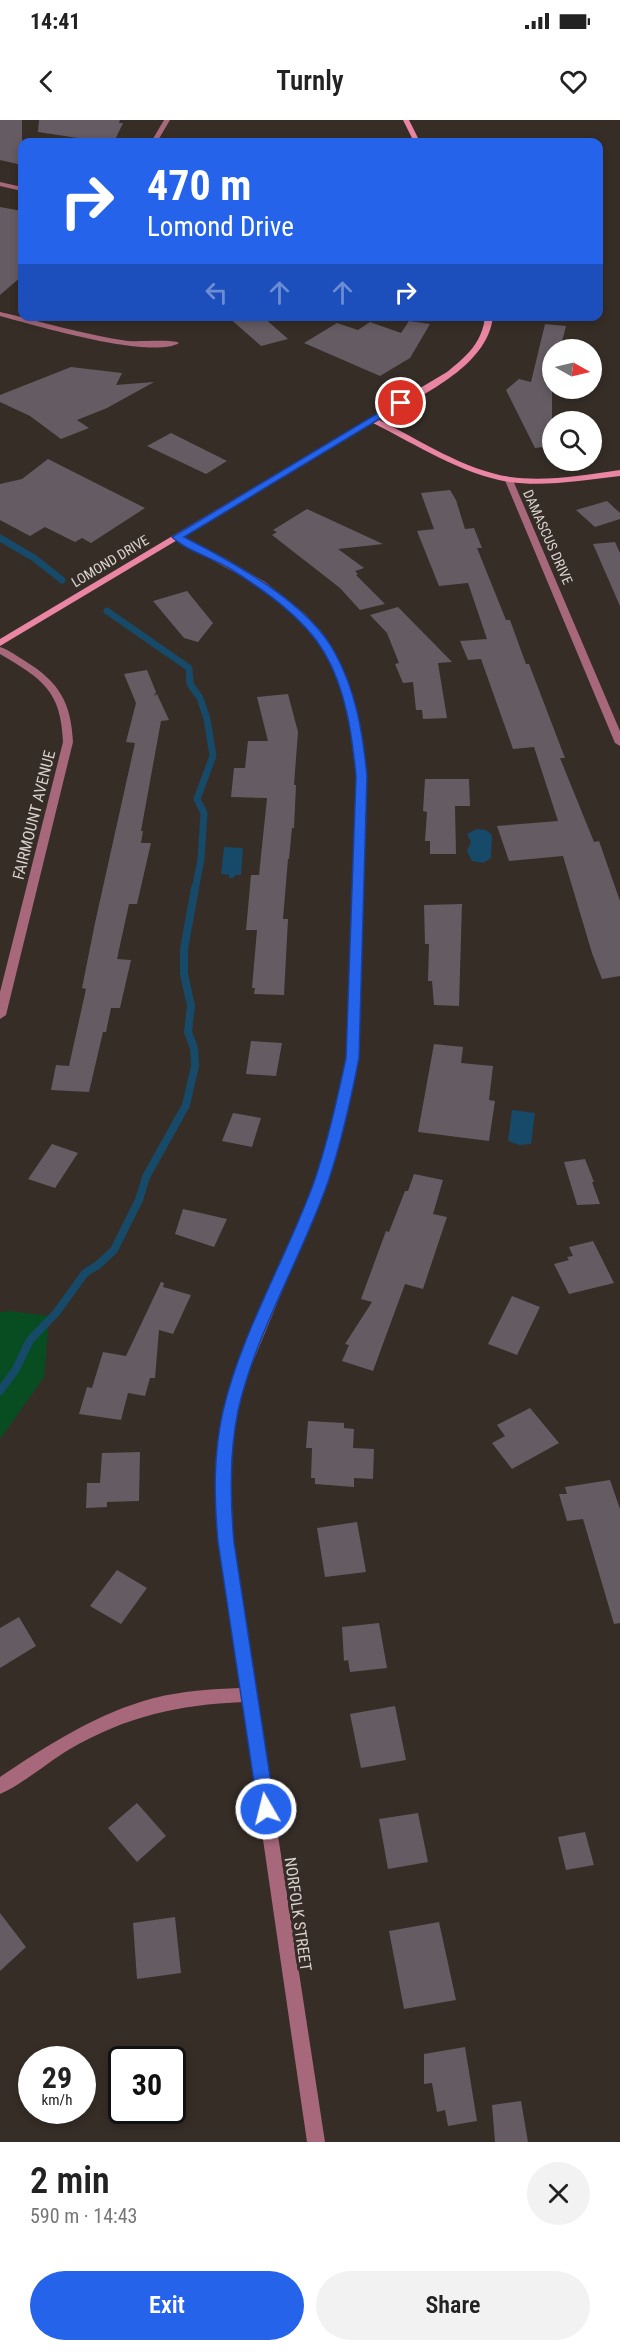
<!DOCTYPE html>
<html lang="en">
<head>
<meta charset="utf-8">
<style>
	:root { --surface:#fff; --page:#f2f2f2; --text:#222; --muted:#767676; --accent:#2563eb }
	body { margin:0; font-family:"Roboto Condensed",sans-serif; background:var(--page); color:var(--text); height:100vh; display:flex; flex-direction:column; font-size:22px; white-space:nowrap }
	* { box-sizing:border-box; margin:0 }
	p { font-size:20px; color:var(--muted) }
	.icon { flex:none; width:33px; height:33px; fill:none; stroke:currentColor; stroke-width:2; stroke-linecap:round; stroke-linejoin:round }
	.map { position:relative; height:2022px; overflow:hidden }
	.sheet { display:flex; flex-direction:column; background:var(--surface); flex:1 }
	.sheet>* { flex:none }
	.top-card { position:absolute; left:18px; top:18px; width:585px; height:183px; border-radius:12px; box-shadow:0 3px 9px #0003; background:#2563eb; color:#fff; overflow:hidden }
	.needle { width:39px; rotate:98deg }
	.tools { position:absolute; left:542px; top:219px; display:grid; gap:12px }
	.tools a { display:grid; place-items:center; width:60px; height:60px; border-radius:50%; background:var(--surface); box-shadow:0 3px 9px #0003; font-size:30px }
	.speed { position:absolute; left:18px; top:1926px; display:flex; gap:12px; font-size:30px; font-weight:700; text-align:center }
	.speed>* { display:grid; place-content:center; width:78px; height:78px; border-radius:50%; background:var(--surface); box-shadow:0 3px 9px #0003; line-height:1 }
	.speed small { font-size:15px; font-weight:400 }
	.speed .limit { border:3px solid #111; border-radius:9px; background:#fff; color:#111 }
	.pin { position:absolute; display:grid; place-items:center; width:51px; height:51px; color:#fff; margin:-26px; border:3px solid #fff; border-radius:50%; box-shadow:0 2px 6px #0007 }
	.me { position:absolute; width:66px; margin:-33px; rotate:352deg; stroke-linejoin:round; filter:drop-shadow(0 0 4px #0008) }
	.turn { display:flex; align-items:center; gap:21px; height:126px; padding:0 30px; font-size:27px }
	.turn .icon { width:78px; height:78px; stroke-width:2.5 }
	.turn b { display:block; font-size:42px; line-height:51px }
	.lanes { display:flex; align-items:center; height:57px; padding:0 30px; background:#0003; justify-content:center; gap:30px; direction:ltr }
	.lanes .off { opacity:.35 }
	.round { display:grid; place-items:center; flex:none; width:63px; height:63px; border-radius:32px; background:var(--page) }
	.head { display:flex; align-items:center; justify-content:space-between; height:102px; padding:0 30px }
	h1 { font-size:36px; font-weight:600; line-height:45px }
	.button { display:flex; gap:12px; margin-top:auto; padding:12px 30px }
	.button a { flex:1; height:69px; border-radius:36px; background:var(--accent); color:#fff; font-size:24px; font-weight:600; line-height:69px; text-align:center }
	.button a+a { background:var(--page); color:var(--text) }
	.status { display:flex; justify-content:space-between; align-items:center; height:42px; padding:0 30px; background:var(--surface); direction:ltr }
	.status svg { height:16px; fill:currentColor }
	header { display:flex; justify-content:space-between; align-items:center; height:78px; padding:0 30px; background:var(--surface); font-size:27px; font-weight:600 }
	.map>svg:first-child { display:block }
	.green { fill:#084d22 }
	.water { fill:#164a68 }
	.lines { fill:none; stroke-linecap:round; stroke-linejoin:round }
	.stream-far1 { stroke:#164a68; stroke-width:7 }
	.stream { stroke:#164a68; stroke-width:8 }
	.building { fill:#655b63 }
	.street { fill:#a6687a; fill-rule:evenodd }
	.secondary { fill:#ea86a4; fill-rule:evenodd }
	.route { fill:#2563eb; stroke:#184099; stroke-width:1.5 }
	.labels { text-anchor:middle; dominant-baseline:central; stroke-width:6; stroke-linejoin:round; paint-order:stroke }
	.far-street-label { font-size:14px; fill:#d9d3cf; stroke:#362d27 }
	.street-label { font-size:16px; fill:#d9d3cf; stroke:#362d27 }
</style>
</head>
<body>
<div class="status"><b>14:41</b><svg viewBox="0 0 49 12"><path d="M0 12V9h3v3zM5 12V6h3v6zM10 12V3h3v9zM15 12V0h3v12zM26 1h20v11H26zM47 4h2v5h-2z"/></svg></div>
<header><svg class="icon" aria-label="back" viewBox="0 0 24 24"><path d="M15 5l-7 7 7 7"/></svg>Turnly<svg class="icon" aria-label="heart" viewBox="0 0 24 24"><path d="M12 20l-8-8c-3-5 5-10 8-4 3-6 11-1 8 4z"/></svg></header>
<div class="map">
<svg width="620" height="2022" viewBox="0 0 620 2022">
	<rect width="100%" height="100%" fill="#362d27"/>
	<!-- green -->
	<polygon class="green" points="10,1191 49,1196 44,1257 0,1319 0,1192"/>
	<!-- water -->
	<g class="water">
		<polygon points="477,709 486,710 492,715 491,738 483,743 472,741 467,731 471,722 467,714"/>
		<polygon points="224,727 243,728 241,755 235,755 233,758 229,758 229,755 221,754"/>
		<polygon points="512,990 535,993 531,1024 519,1025 508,1021"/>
	</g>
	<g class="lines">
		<!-- stream-far1 -->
		<g class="stream-far1">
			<polyline points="0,418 34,438 62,460"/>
			<polyline points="107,491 189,548 190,564 200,578 207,599 213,636 197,679 204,693 201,739 195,770"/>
		</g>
		<!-- stream -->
		<polyline class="stream" points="0,1271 16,1249 30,1220 56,1193 85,1153 98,1145 114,1130 139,1080 146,1057 186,985 195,946 194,928 188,912 191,886 184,854 184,829 195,768"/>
	</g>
	<!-- building -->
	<g class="building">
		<polygon points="0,0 22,0 22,45 0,40"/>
		<polygon points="39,0 120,0 119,3 123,3 114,22 104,22 38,12"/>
		<polygon points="0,87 22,91 22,156 0,175"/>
		<polygon points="227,196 262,196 288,219 261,226"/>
		<polygon points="409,201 430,204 410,238 380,256 304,223 337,203 358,210 370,202 401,213"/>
		<polygon points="545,204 566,206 560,230 552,230 552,326 535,328 506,270 519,259 531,262"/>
		<polygon points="71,247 122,253 116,265 154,262 107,288 77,300 89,308 61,319 30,296 0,282 0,275"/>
		<polygon points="171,313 227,341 206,354 147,326"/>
		<polygon points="48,339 145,388 91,423 82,418 75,422 45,407 30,416 0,400 0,364 22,359"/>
		<polygon points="450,370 456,380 465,409 474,408 482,428 477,428 506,500 510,500 526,544 529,544 565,638 560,638 594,722 599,721 620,781 620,856 602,859 592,833 563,736 509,741 497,706 558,701 534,627 513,629 481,539 468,540 460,521 487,519 468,463 439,466 417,411 434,409 421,373"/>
		<polygon points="607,381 620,393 620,399 595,407 576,390"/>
		<polygon points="307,389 383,424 338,429 364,448 355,451 358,454 356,455 385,484 360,490 340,468 272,415 277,412 273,410"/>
		<polygon points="615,422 620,433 620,486 593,424"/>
		<polygon points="187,471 213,503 198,522 184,518 153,481"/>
		<polygon points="398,487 452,542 438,543 447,598 423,599 422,590 416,590 413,562 403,563 395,544 399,543 387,513 370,495"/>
		<polygon points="147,550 156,572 154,576 157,574 169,600 161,601 141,711 143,711 141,723 151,723 137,784 129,784 117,839 131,840 120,888 111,888 106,912 103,912 89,972 51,970 56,945 69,946 86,869 82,868 95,803 135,623 126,622 136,583 124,554"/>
		<polygon points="288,574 298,612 294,665 296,665 294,708 292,708 289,739 288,739 283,799 288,799 284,875 254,874 255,868 252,868 257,810 246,810 251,755 259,755 267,678 231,677 234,648 245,648 248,621 268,621 257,577"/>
		<polygon points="425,659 469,659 470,686 455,686 456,734 430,734 430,721 425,721 427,692 423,691"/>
		<polygon points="462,784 459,886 434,885 432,861 428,861 429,824 425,824 424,785"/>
		<polygon points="251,921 282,923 276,956 246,954"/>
		<polygon points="434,924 463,927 461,943 493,946 489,980 495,981 489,1021 418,1012"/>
		<polygon points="233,993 261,998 252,1027 222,1021"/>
		<polygon points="52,1024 78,1033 55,1068 28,1059"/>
		<polygon points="585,1039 594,1062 592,1062 600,1084 577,1085 564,1042"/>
		<polygon points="414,1054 443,1060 433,1094 447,1097 423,1169 405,1164 373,1251 342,1241 349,1225 345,1224 372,1182 361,1179 386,1111 389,1112 405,1071 408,1071"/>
		<polygon points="183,1089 227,1099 214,1127 175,1114"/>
		<polygon points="593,1121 614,1163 569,1174 554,1144 569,1140 567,1137 573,1136 569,1127"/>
		<polygon points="161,1162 164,1163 163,1167 191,1175 173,1214 159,1210 155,1258 150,1258 145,1276 128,1273 121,1300 79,1294 87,1267 92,1268 103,1232 126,1236"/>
		<polygon points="512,1176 540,1187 517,1235 488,1224"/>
		<polygon points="530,1288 559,1323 512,1349 492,1323 505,1316 497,1305"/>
		<polygon points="308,1301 344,1303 344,1308 354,1309 353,1328 374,1329 373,1359 354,1358 354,1367 315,1364 315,1358 311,1358 312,1328 306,1328"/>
		<polygon points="140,1332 139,1381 107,1382 107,1387 86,1388 87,1363 100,1363 102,1333"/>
		<polygon points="610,1360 620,1389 620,1503 614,1504 583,1399 567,1401 559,1374 567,1374 565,1367"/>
		<polygon points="357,1402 366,1452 325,1457 317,1408"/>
		<polygon points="117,1450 147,1468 121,1504 90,1486"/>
		<polygon points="19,1497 36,1526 0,1548 0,1508"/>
		<polygon points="379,1503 387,1548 350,1552 348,1540 344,1541 342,1507"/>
		<polygon points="395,1586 406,1640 361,1648 350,1594"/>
		<polygon points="137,1683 166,1716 137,1742 108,1708"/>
		<polygon points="418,1693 428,1742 388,1749 379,1699"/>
		<polygon points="585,1712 594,1745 566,1750 558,1717"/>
		<polygon points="0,1793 26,1827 0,1851"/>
		<polygon points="175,1797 181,1853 137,1859 133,1803"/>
		<polygon points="439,1802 456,1880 404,1889 389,1811"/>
		<polygon points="465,1927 477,2001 448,2006 445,1990 437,1992 432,1963 424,1964 424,1934"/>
		<polygon points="521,1981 528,2022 495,2022 492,1985"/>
	</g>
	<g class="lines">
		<!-- street -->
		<g class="street">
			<polygon points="164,0 170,0 157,22 151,22"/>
			<polygon points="0,62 22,67 22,71 0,66"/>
			<path d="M0,192C43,202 85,215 128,221C140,222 172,219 179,223C151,240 34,205 0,196Z"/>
			<polygon points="505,356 512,358 620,611 620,626 615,623 504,358"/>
			<path d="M177,414L223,437L265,462L304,493L320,510L335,532L348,561L360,609L366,656L358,938L347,992L327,1062L248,1254L238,1291L230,1340L229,1381L233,1422L325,2022H307L243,1582C178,1585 127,1596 70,1629C48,1642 23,1664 0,1674V1657C48,1625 97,1593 154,1578C182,1571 211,1569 240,1568L219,1422L215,1381L216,1340L224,1291L234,1254L315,1062L335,992L346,938L356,656L350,609L343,577L332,546L313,514L297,496L259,466L174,419L173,417Z"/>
			<path d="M0,527C9,530 17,536 25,541C59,562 71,582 73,622L6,895L0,899V872L63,622C61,570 42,559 0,534Z"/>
		</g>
		<!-- secondary -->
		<g class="secondary">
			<polygon points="403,0 409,0 420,22 414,22"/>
			<path d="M485,196H493C488,248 418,276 379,300C420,320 464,350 510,357C546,362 584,355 620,350V356C584,360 546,367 509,362C461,354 417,325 373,303L0,526V519L447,252C466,237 483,222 485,196Z"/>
		</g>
	</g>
	<!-- route -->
	<path class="route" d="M398,281L406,283L184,417C233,442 309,483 335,533C356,571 363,614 367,656L359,938C351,979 342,1021 328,1062C302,1137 255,1214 238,1291C229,1335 230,1378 234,1422L275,1689L273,1695L266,1698L260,1695L258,1689L218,1422C214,1378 213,1335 223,1291C241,1213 287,1137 314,1062C328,1021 337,979 346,938L356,656C352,615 346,569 324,532C304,498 265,471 232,450C214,438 188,432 172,417Z"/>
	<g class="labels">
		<!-- far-street labels -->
		<g class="far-street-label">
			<text transform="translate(548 417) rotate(66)">DAMASCUS DRIVE</text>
			<text transform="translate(110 441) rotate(-31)">LOMOND DRIVE</text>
		</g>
		<!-- street labels -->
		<g class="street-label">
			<text transform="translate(34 695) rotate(-76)">FAIRMOUNT AVENUE</text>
			<text transform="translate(298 1794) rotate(82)">NORFOLK STREET</text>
		</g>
	</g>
</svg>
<div class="tools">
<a><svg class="needle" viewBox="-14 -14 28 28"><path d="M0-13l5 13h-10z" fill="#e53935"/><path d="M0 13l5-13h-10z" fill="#767676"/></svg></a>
<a><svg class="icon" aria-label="search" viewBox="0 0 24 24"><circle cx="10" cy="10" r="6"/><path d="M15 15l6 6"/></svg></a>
</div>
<div class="speed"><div>29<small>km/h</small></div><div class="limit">30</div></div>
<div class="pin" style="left:401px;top:283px;background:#d93025"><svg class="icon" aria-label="arrive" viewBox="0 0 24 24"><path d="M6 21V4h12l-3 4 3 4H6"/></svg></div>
<svg class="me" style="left:266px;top:1689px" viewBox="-20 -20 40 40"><circle r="17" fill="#2563eb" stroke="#fff" stroke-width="3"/><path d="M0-11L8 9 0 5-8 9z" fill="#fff"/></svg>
<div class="top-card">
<div class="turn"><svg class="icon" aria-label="right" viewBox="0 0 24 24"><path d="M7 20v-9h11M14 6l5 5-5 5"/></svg><div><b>470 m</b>Lomond Drive</div></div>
<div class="lanes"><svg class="icon off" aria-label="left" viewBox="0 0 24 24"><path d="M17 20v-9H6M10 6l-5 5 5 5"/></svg><svg class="icon off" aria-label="ahead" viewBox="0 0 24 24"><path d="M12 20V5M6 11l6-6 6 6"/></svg><svg class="icon off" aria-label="ahead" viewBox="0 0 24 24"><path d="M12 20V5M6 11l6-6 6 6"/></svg><svg class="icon" aria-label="right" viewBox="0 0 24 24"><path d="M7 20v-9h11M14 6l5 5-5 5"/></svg></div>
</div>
</div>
<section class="sheet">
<div class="head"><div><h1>2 min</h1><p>590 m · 14:43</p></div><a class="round"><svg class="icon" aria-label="close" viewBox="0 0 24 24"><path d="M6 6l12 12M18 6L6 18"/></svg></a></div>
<div class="button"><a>Exit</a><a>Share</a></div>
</section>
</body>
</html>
